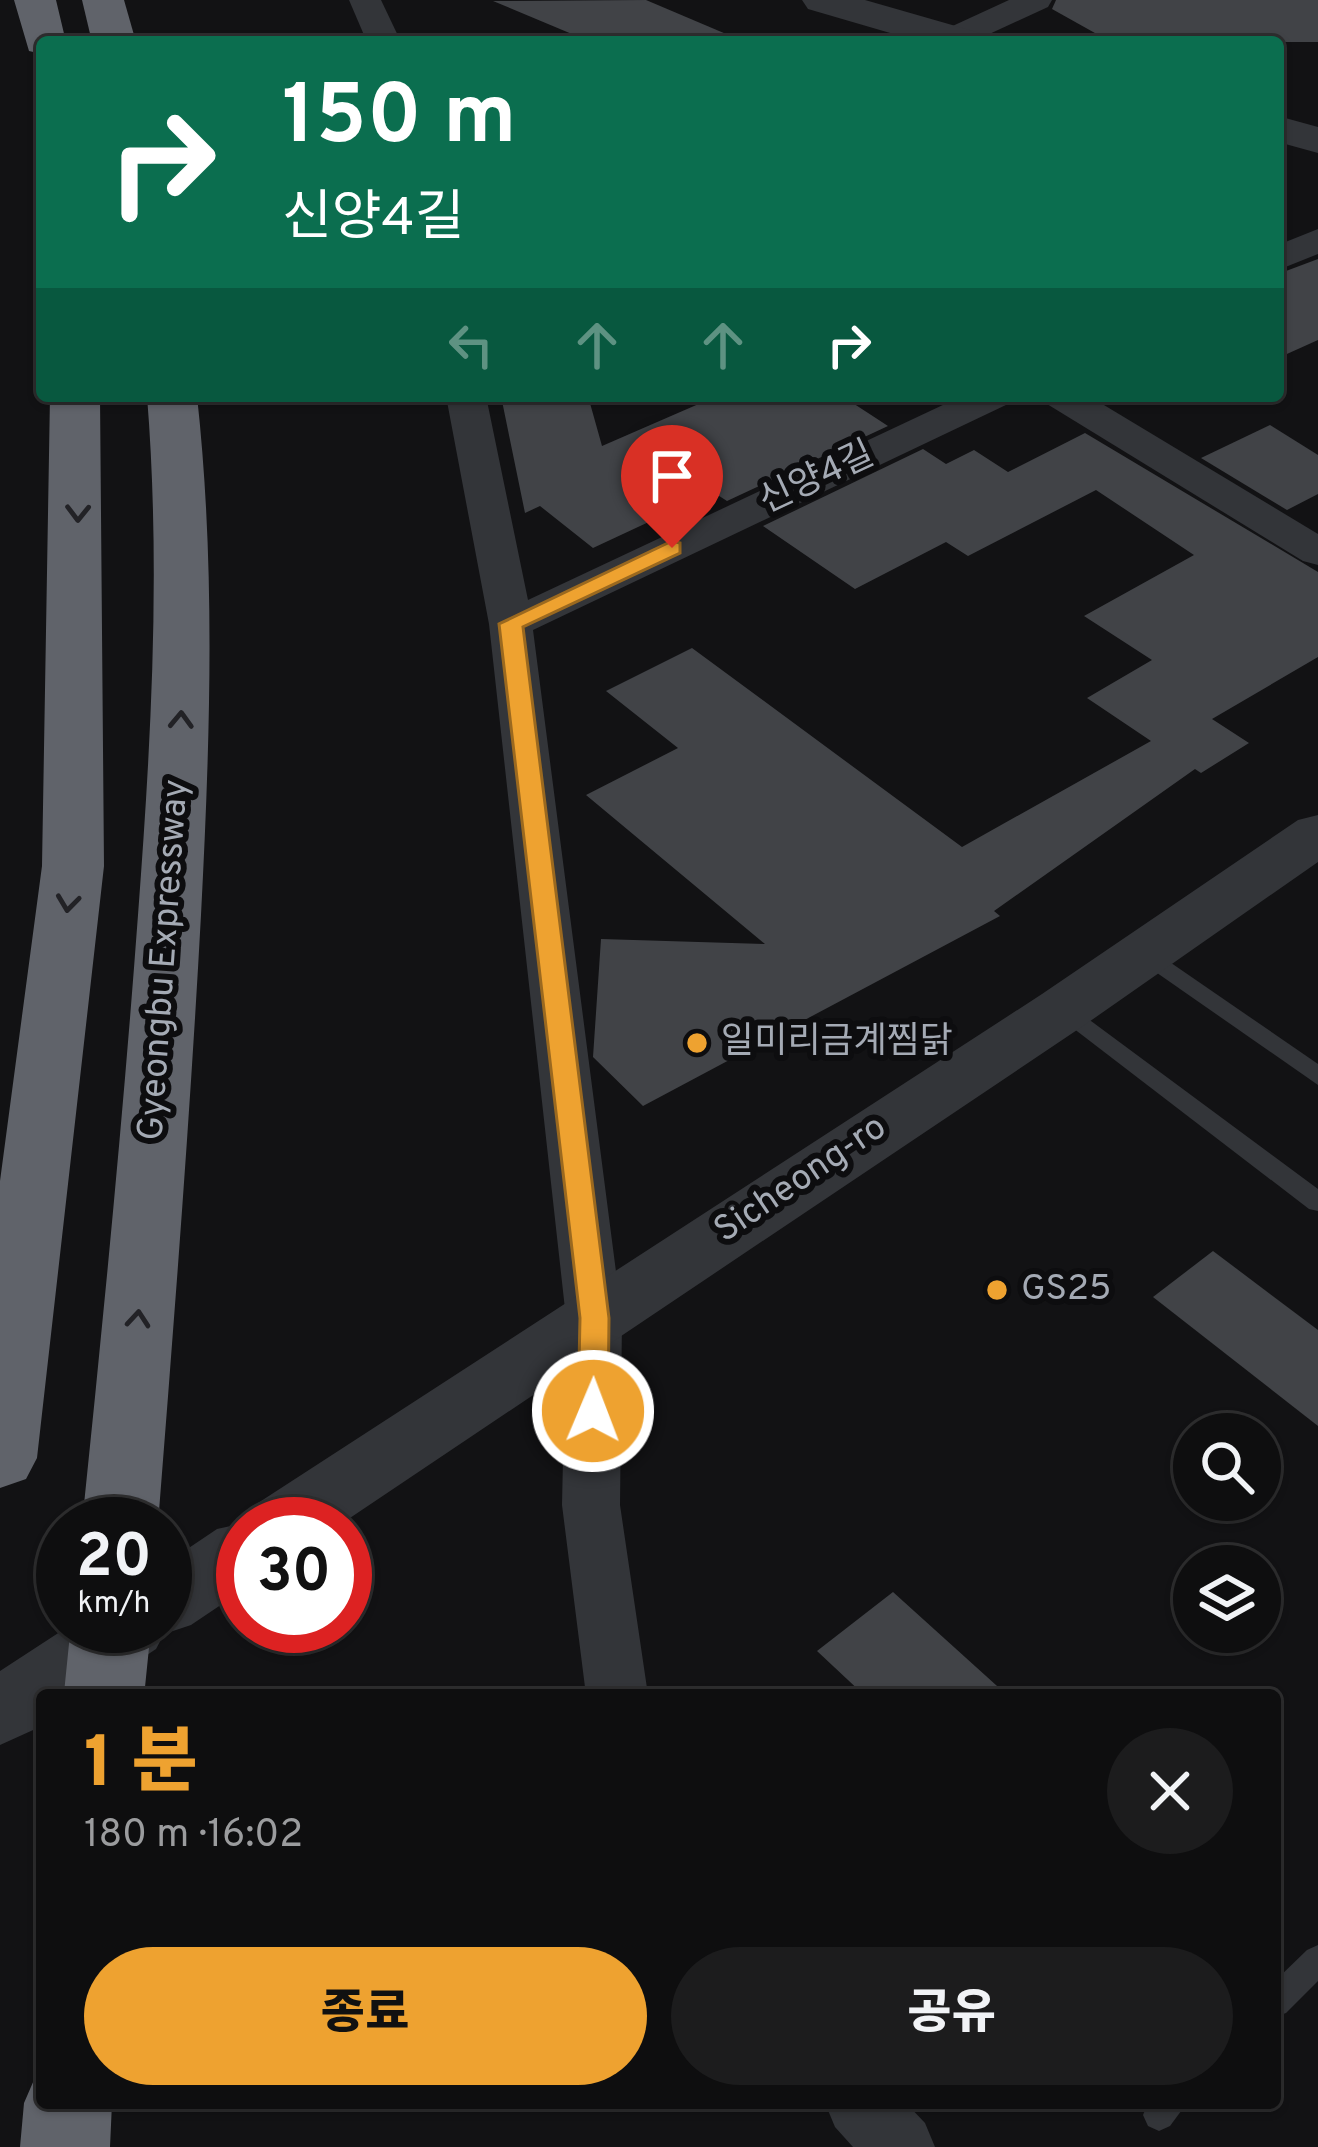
<!DOCTYPE html>
<html lang="ko">
<head>
<meta charset="utf-8">
<style>
	:root { --surface:#0e0e0f; --page:#1c1c1d; --text:#f1f3f6; --muted:#9b9c9e; --line:#2e2e2f; --accent:#eea230 }
	body { margin:0; font-family:Overpass,"Noto Sans KR",sans-serif; background:var(--page); color:var(--text); height:100vh; display:flex; flex-direction:column; font-size:45px; white-space:nowrap }
	* { box-sizing:border-box; margin:0 }
	p { font-size:39px; color:var(--muted) }
	.icon { flex:none; width:66px; height:66px; fill:none; stroke:currentColor; stroke-width:2; stroke-linecap:round; stroke-linejoin:round }
	.map { position:relative; flex:1; overflow:hidden }
	.details { position:absolute; left:36px; top:1689px; width:1245px; height:420px; display:flex; flex-direction:column; background:var(--surface); border-radius:12px; box-shadow:0 3px 9px #0004,0 0 0 3px var(--line) }
	.details>* { flex:none }
	.guide { position:absolute; left:36px; top:36px; width:1248px; height:366px; border-radius:12px; box-shadow:0 3px 9px #0004,0 0 0 3px var(--line); background:#0b6e4f; color:#fff; overflow:hidden }
	.fabs { position:absolute; left:1173px; top:1413px; display:grid; gap:24px }
	.fabs a { display:grid; place-items:center; width:108px; height:108px; border-radius:50%; background:var(--surface); box-shadow:0 3px 9px #0004,0 0 0 3px var(--line); font-size:60px }
	.speed { position:absolute; left:36px; top:1497px; display:flex; gap:24px; font-size:60px; font-weight:700; text-align:center }
	.speed>* { display:grid; place-content:center; width:156px; height:156px; border-radius:50%; background:var(--surface); box-shadow:0 3px 9px #0004,0 0 0 3px var(--line); line-height:1 }
	.speed small { font-size:30px; font-weight:400 }
	.speed .limit { border:18px solid #d22; background:#fff; color:#111 }
	.pin { position:absolute; display:grid; place-items:center; width:102px; height:102px; color:#fff; margin:-123px -51px; border-radius:50% 50% 50% 0; rotate:-45deg; box-shadow:0 0 12px #0007 }
	.pin .icon { rotate:45deg }
	.me { position:absolute; width:132px; margin:-66px; rotate:1deg; stroke-linejoin:round; filter:drop-shadow(0 0 9px #0008) }
	.turn { display:flex; align-items:center; gap:42px; height:252px; padding:0 48px; font-size:54px }
	.turn .icon { width:156px; height:156px; stroke-width:2.5 }
	.turn b { display:block; font-size:84px; line-height:102px }
	.lanes { display:flex; align-items:center; height:114px; padding:0 48px; background:#0003; justify-content:center; gap:60px; direction:ltr }
	.lanes .off { opacity:.35 }
	.round { display:grid; place-items:center; flex:none; width:126px; height:126px; border-radius:63px; background:var(--page) }
	.headline { display:flex; align-items:center; justify-content:space-between; height:204px; padding:0 48px }
	h1 { font-size:72px; font-weight:800; line-height:90px; color:var(--accent) }
	.button { display:flex; gap:24px; margin-top:auto; padding:24px 48px }
	.button a { flex:1; height:138px; border-radius:72px; background:var(--accent); color:#111; font-size:48px; font-weight:800; line-height:138px; text-align:center }
	.button a+a { background:var(--page); color:var(--text) }
	.map>svg:first-child { display:block }
	.building { fill:#414347 }
	.lines { fill:none; stroke-linecap:round; stroke-linejoin:round }
	.service { fill:#333539; fill-rule:evenodd }
	.minor { fill:#333539; fill-rule:evenodd }
	.tertiary { fill:#333539; fill-rule:evenodd }
	.motorway { fill:#60636a; fill-rule:evenodd }
	.motorway-bridge { stroke:#60636a; stroke-width:80 }
	.oneway { stroke:#222226 }
	.route { fill:#eea230; stroke:#9b691f; stroke-width:3 }
	.poi-dot { fill:#eea230; stroke:#0d0d0f; stroke-width:4.5 }
	.labels { text-anchor:middle; dominant-baseline:central; stroke-width:12; stroke-linejoin:round; paint-order:stroke }
	.street-label { font-size:36px; fill:#a4aab4; stroke:#0d0d0f }
	.poi-label { font-size:36px; fill:#a4aab4; stroke:#0d0d0f; text-anchor:start }
</style>
</head>
<body>
<div class="map">
<svg width="1318" height="2147" viewBox="0 0 1318 2147">
	<rect width="100%" height="100%" fill="#121214"/>
	<!-- building -->
	<g class="building">
		<polygon points="646,0 745,42 591,42 493,1"/>
		<polygon points="1056,0 1318,0 1318,42 1111,42 1052,9"/>
		<polygon points="1318,259 1318,340 1278,358 1278,274"/>
		<polygon points="501,396 588,396 602,446 717,396 842,396 888,426 727,501 713,492 593,548 540,506 525,513"/>
		<polygon points="1270,425 1318,455 1318,494 1287,510 1201,458"/>
		<polygon points="1085,433 1318,572 1318,657 1212,719 1249,743 1201,773 1195,769 994,911 1000,916 643,1106 593,1057 601,939 765,944 586,795 678,748 606,691 692,648 962,847 1151,741 1087,698 1152,660 1084,616 1194,555 1096,490 968,556 946,542 855,589 763,526 923,449 946,464 974,450 1008,472"/>
		<polygon points="1213,1251 1318,1330 1318,1426 1153,1297"/>
		<polygon points="893,1592 1007,1695 864,1695 817,1651"/>
	</g>
	<g class="lines">
		<!-- service -->
		<g class="service">
			<polygon points="1145,945 1318,1064 1318,1085 1137,959 1133,953 1137,947"/>
			<polygon points="1064,1001 1318,1189 1318,1211 1309,1209 1056,1015 1052,1009"/>
			<polygon points="1318,1945 1318,1981 1286,2013 1275,2017 1275,1981 1307,1950"/>
			<polygon points="1148,2103 1187,2103 1170,2126 1159,2131 1148,2126 1143,2115"/>
		</g>
		<!-- minor -->
		<g class="minor">
			<polygon points="349,0 381,0 401,42 367,42"/>
			<polygon points="1009,0 1052,0 1048,7 972,42 928,42 933,35"/>
			<polygon points="1318,229 1318,254 1278,270 1278,245"/>
			<polygon points="446,396 486,396 528,600 962,396 1014,396 1008,404 533,630 622,1318 620,1505 648,1695 586,1695 562,1505 566,1318 489,624"/>
			<polygon points="1041,396 1089,396 1318,534 1318,565 1303,561 1047,404"/>
			<polygon points="825,2103 906,2103 925,2123 935,2147 853,2147 835,2127"/>
		</g>
		<!-- tertiary -->
		<g class="tertiary">
			<polygon points="802,0 865,0 980,33 986,42 921,42 808,9"/>
			<polygon points="1278,116 1318,127 1318,153 1278,142"/>
			<polygon points="1318,815 1318,862 1086,1024 341,1524 243,1524 243,1590 191,1625 164,1634 156,1649 87,1695 42,1695 42,1726 0,1745 0,1671 69,1626 165,1626 165,1564 217,1529 249,1522 258,1503 1042,994 1298,820"/>
		</g>
		<!-- motorway -->
		<g class="motorway">
			<polygon points="14,0 56,0 66,42 42,42 42,54 29,51"/>
			<polygon points="82,0 124,0 136,42 92,42"/>
			<polygon points="50,396 100,396 104,866 37,1458 26,1479 0,1488 0,1181 42,866"/>
			<path d="M147,396H197C216,569 210,741 201,915C190,1118 174,1321 158,1524H82C103,1321 123,1119 138,915C151,742 161,570 147,396Z"/>
			<polygon points="42,2070 42,2103 112,2103 110,2147 20,2147 24,2103 37,2073"/>
		</g>
		<!-- motorway-bridge -->
		<polyline class="motorway-bridge" points="104,1695 111,1626"/>
	</g>
	<!-- one-way arrows -->
	<defs><path id="oneway-chevron" d="M-2-3.5L2.5 0L-2 3.5" fill="none" stroke-width="1.6" stroke-linecap="round" stroke-linejoin="round" transform="scale(3)"/></defs>
	<g class="oneway">
		<use href="#oneway-chevron" transform="translate(78 513) rotate(91)"/>
		<use href="#oneway-chevron" transform="translate(181 720) rotate(-88)"/>
		<use href="#oneway-chevron" transform="translate(68 903) rotate(97)"/>
		<use href="#oneway-chevron" transform="translate(138 1319) rotate(-85)"/>
	</g>
	<!-- route -->
	<polygon class="route" points="672,541 680,543 680,553 523,627 609,1318 608,1411 604,1420 582,1420 578,1411 580,1318 499,624"/>
	<!-- markers -->
	<g class="poi-dot">
		<circle cx="697" cy="1043" r="12"/>
		<circle cx="997" cy="1290" r="12"/>
	</g>
	<g class="labels">
		<!-- street labels -->
		<g class="street-label">
			<text transform="translate(817 479) rotate(-25)">신양4길</text>
			<text transform="translate(165 960) rotate(-86)">Gyeongbu Expressway</text>
			<text transform="translate(801 1180) rotate(-34)">Sicheong-ro</text>
		</g>
		<!-- poi labels -->
		<g class="poi-label">
			<text x="721" y="1043">일미리금계찜닭</text>
			<text x="1021" y="1290">GS25</text>
		</g>
	</g>
</svg>
<div class="fabs">
<a><svg class="icon" aria-label="search" viewBox="0 0 24 24"><circle cx="10" cy="10" r="6"/><path d="M15 15l6 6"/></svg></a>
<a><svg class="icon" aria-label="layers" viewBox="0 0 24 24"><path d="M12 4l9 5-9 5-9-5zM3 14l9 5 9-5"/></svg></a>
</div>
<div class="speed"><div>20<small>km/h</small></div><div class="limit">30</div></div>
<div class="pin" style="left:672px;top:548px;background:#d93025"><svg class="icon" aria-label="arrive" viewBox="0 0 24 24"><path d="M6 21V4h12l-3 4 3 4H6"/></svg></div>
<svg class="me" style="left:593px;top:1411px" viewBox="-20 -20 40 40"><circle r="17" fill="#eea230" stroke="#fff" stroke-width="3"/><path d="M0-11L8 9 0 5-8 9z" fill="#fff"/></svg>
<div class="guide">
<div class="turn"><svg class="icon" aria-label="right" viewBox="0 0 24 24"><path d="M7 20v-9h11M14 6l5 5-5 5"/></svg><div><b>150 m</b>신양4길</div></div>
<div class="lanes"><svg class="icon off" aria-label="left" viewBox="0 0 24 24"><path d="M17 20v-9H6M10 6l-5 5 5 5"/></svg><svg class="icon off" aria-label="ahead" viewBox="0 0 24 24"><path d="M12 20V5M6 11l6-6 6 6"/></svg><svg class="icon off" aria-label="ahead" viewBox="0 0 24 24"><path d="M12 20V5M6 11l6-6 6 6"/></svg><svg class="icon" aria-label="right" viewBox="0 0 24 24"><path d="M7 20v-9h11M14 6l5 5-5 5"/></svg></div>
</div>
<section class="details">
<div class="headline"><div><h1>1 분</h1><p>180 m · 16:02</p></div><a class="round"><svg class="icon" aria-label="close" viewBox="0 0 24 24"><path d="M6 6l12 12M18 6L6 18"/></svg></a></div>
<div class="button"><a>종료</a><a>공유</a></div>
</section>
</div>
</body>
</html>
